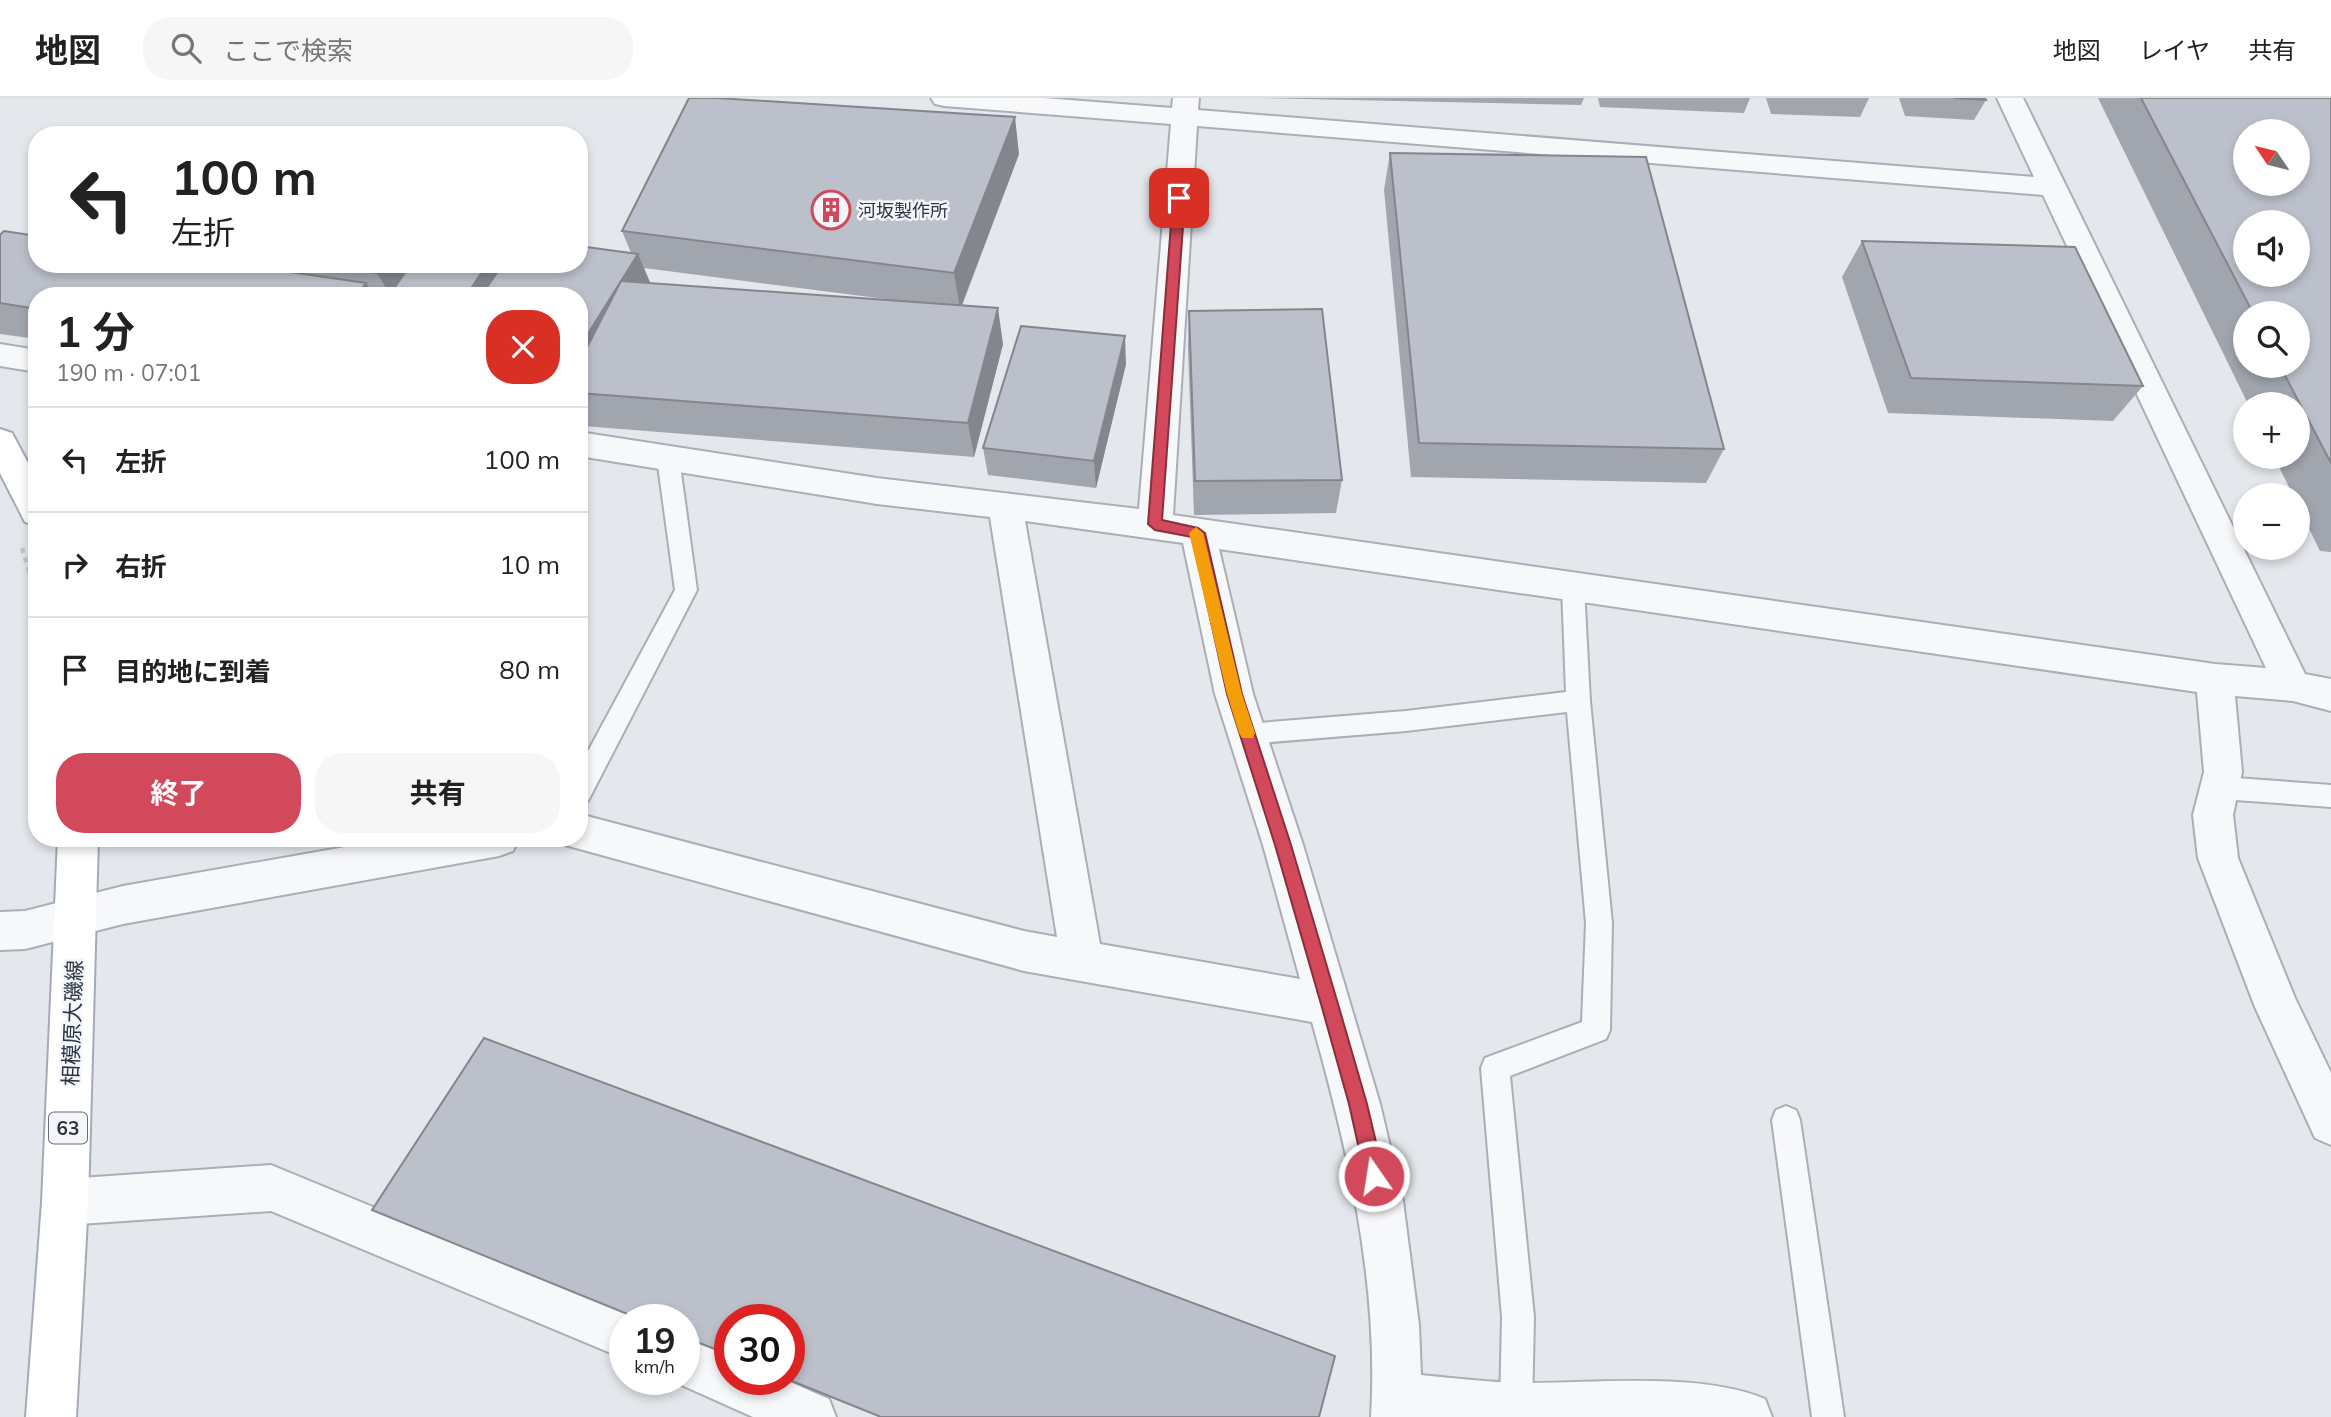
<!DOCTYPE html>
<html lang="ja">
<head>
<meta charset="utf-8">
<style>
	:root { --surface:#fff; --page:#f6f6f6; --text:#222; --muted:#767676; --line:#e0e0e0; --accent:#d1495b }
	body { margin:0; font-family:Mulish,"Noto Sans JP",sans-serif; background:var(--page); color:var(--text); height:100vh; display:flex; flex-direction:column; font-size:26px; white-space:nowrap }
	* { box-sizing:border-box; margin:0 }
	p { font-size:23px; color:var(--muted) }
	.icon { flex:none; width:38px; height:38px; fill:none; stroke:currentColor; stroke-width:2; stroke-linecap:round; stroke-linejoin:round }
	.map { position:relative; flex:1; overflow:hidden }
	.side { position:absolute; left:28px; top:189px; width:560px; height:560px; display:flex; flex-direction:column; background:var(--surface); border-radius:28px; box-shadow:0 4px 10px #0003 }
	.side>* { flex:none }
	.guide { position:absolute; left:28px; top:28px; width:560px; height:147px; border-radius:28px; box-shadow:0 4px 10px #0003; background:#fff; color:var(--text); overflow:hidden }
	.needle { width:46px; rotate:305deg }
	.controls { position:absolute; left:2233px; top:21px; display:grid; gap:14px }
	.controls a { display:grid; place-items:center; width:77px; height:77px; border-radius:50%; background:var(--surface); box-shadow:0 4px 10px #0003; font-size:35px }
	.speed { position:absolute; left:609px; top:1206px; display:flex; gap:14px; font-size:35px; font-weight:700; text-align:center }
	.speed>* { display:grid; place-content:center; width:91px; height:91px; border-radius:50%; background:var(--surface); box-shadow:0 4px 10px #0003; line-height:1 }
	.speed small { font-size:18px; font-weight:400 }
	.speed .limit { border:10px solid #d22; background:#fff; color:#111 }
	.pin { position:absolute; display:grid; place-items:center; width:60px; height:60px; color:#fff; margin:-30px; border-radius:14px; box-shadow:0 4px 10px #0006 }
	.me { position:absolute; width:77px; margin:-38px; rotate:347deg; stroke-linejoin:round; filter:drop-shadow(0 0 5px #0008) }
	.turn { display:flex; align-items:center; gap:24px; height:147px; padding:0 28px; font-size:32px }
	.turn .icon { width:91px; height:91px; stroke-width:2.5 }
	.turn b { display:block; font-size:49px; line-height:60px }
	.round { display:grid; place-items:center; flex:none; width:74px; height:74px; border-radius:28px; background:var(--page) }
	.summary { display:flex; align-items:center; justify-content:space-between; height:119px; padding:0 28px }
	h1 { font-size:42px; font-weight:700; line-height:52px }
	.button { display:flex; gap:14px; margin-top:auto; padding:14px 28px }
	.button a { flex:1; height:80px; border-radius:28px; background:var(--accent); color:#fff; font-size:28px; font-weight:700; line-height:80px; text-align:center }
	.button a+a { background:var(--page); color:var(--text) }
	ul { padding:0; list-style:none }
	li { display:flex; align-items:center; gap:21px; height:105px; padding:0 28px; border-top:2px solid var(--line) }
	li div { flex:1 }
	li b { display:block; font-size:26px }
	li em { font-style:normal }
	header { display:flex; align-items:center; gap:42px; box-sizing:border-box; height:98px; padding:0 35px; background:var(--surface); border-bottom:2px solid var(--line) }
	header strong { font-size:33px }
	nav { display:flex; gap:38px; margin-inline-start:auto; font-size:24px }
	.search { width:490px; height:63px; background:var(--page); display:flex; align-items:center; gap:18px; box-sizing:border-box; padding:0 24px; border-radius:28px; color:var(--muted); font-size:26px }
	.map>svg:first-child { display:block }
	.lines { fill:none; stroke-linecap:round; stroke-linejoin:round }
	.service-casing { stroke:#a9aeb7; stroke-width:4 }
	.minor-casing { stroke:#a9aeb7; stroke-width:4 }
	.primary-casing { stroke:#a3abb8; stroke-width:4 }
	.path { stroke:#c2c5cb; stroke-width:4.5; stroke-dasharray:5 5; stroke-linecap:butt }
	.service { fill:#f7f8fa; fill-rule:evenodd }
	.minor { fill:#f7f8fa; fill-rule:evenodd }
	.primary { fill:#fff; fill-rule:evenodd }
	.wall { fill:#a1a5ae; fill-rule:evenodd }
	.shaded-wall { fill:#83868d }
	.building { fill:#bbc0ca; stroke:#83868d; stroke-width:2; fill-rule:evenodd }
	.route { fill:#d1495b; stroke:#882f3b; stroke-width:2 }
	.slow { fill:#f59e0b }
	.labels { text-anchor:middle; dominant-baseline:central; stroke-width:5; stroke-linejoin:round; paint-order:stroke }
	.far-poi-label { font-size:18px; fill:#2b3445; stroke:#f4f6f9; text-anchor:start }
	.shield { fill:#f4f6f9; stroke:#676e7b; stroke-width:2 }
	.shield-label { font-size:19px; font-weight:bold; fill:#2b3445 }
	.street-label { font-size:21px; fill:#2b3445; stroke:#f4f6f9 }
</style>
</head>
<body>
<header>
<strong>地図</strong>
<div class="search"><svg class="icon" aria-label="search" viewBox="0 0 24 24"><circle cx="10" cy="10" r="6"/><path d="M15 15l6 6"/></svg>ここで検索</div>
<nav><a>地図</a><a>レイヤ</a><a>共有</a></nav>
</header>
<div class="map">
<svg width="2331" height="1319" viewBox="0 0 2331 1319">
	<rect width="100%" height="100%" fill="#e4e7ec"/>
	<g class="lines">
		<defs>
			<g id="service">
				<polygon points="668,352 675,355 679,360 697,492 588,703 579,706 579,670 675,492 657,360 661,355"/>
				<polygon points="1573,480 1581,483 1584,489 1590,603 1612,825 1610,932 1606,941 1510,978 1534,1219 1532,1310 1528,1319 1504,1319 1500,1310 1502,1219 1481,970 1485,960 1582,924 1586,825 1567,614 1406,633 1247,646 1238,643 1235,636 1238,629 1247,626 1406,613 1566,594 1562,489 1565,483"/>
				<polygon points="2222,679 2331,687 2331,709 2222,701 2213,698 2210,690 2213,682"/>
				<polygon points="1786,1008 1796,1012 1800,1022 1844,1319 1812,1319 1772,1022 1776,1012"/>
			</g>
			<g id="minor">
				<path d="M931,0H1044L1172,10L1173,0H1199L1198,12L2034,79L1997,0H2023L2305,576L2331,581V613L2293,603L2235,598L2242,674L2233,717L2238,760L2295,900L2331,975V1047L2315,1040L2255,909L2198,760L2193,717L2204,674L2197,594L1219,451L1253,596L1303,747L1380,1006L1403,1103L1419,1227L1421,1277C1453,1280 1486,1284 1518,1285C1592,1286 1698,1273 1765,1301L1772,1319H1371C1379,1185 1348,1052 1312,924L1024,873L565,747L562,740H579V716L1024,833L1057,839L990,419L877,406L579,358V334L877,380L1139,411L1171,26L944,8L935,6ZM1197,28L2043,97L2266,570L2215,566L1173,417ZM1025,423L1183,445L1215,596L1263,747L1300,881L1100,846Z"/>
				<polygon points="0,246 37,252 37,274 0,268"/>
				<polygon points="396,740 519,740 513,753 499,758 123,826 25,851 0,852 0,814 25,813 123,788"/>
				<polygon points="271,1067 642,1220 625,1222 625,1261 271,1113 65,1127 49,1120 42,1104 49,1088 65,1081"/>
				<polygon points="684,1238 730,1258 730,1281 783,1281 829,1301 836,1319 753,1319 668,1281 684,1281"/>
			</g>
			<g id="primary">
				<polygon points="0,331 12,335 37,382 37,428 25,424 0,375"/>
				<polygon points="58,740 98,740 88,1104 76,1319 26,1319 42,1104"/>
			</g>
		</defs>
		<!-- service casing -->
		<use href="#service" class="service-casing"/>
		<!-- minor casing -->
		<use href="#minor" class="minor-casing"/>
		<!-- primary casing -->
		<use href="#primary" class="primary-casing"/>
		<!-- path -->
		<polyline class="path" points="22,450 35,493 37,520"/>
		<!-- service -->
		<use href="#service" class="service"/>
		<!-- minor -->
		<use href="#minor" class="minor"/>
		<!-- primary -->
		<use href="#primary" class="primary"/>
	</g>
	<!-- wall -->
	<g class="wall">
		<polygon points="1256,0 1584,0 1581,7"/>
		<polygon points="1598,0 1750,0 1744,15 1600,9"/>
		<polygon points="1766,0 1869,0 1860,19 1771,16"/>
		<polygon points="1899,0 1985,0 1986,2 1974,22 1905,18"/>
		<path d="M2098,0H2331V454L2320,453L2298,408V397H2293L2274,359H2298V306H2248ZM2245,215H2298V268H2245Z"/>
		<polygon points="1390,55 1724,351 1706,385 1411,379 1384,92"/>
		<path d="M1019,56L962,208L1003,246L974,359L583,328L579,321V198H37V241L0,236V137L37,166H579L631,155L622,133ZM644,170L901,203L649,185Z"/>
		<polygon points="1862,143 2143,288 2113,323 1888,315 1842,179"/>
		<polygon points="1189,213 1342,382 1336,415 1194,417 1188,249"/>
		<polygon points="1126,266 1096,390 988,377 983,350"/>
	</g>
	<!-- shaded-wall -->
	<g class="shaded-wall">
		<polygon points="1015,19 1019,56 960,211 954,175"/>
		<polygon points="638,156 650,184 583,295 579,295 579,250"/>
		<polygon points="384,166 424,166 393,192 397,198 391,198 377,175"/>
		<polygon points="487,166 504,166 490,198 466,198"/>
		<polygon points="366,185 375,198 356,198"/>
		<polygon points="998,210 1003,246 974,359 968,325"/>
		<polygon points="1125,238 1126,266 1096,390 1094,363"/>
	</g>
	<!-- building -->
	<g class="building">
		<polygon points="689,0 717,0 1015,19 954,175 622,133"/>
		<polygon points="1954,0 1985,0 1986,2"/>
		<path d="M2141,0H2331V365L2280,268H2298V215H2253ZM2245,33H2298V86H2245ZM2245,124H2298V177H2245Z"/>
		<polygon points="1390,55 1646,59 1724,351 1419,345"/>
		<polygon points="4,133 37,138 37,166 236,166 366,185 356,198 37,198 37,211 0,205 0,137"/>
		<polygon points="1862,143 2075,149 2143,288 1911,280"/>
		<polygon points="579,148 638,156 579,250 579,198 481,198 503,166 579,166"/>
		<polygon points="308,166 384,166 377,175"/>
		<polygon points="411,166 487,166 466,198 450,198 393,192"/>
		<polygon points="621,183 998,210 968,325 579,295 579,265"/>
		<polygon points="1322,211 1342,382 1195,383 1189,213"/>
		<polygon points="1021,228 1125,238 1094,363 983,350"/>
		<polygon points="484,940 1335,1258 1319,1319 881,1319 787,1281 789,1281 789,1222 730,1222 730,1257 684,1239 684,1222 642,1222 372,1112"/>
	</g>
	<!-- route -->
	<polygon class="route" points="1179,96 1185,100 1162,422 1198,430 1205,435 1242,596 1291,747 1338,906 1367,1006 1384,1078 1381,1085 1374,1088 1368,1085 1365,1078 1349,1006 1321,906 1275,747 1227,596 1192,439 1155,432 1148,426 1173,100"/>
	<!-- slow -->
	<polygon class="slow" points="1196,429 1203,435 1242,596 1255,635 1253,640 1242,640 1239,635 1227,596 1189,435"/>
	<!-- icons -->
	<defs>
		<symbol id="building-ring" viewBox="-11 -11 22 22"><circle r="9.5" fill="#f4f6f9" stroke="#d1495b" stroke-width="1.5"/><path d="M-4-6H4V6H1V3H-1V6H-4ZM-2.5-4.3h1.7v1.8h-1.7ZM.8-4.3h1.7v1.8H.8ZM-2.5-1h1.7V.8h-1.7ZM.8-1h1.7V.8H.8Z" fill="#d1495b"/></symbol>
	</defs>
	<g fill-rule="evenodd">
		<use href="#building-ring" x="809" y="90" width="44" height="44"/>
	</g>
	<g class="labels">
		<!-- far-poi labels -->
		<g class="far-poi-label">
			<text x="858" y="112">河坂製作所</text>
		</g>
		<!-- shield labels -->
		<rect class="shield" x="49" y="1014.5" width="38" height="31" rx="5"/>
		<g class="shield-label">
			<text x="68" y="1030">63</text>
		</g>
		<!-- street labels -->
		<g class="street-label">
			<text transform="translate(72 925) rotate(-88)">相模原大磯線</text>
		</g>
	</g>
</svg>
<div class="controls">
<a><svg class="needle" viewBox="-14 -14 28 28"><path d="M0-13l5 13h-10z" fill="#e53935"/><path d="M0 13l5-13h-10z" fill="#767676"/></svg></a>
<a><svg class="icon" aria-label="sound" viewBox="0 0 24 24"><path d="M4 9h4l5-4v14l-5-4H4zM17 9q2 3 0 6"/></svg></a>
<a><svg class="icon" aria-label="search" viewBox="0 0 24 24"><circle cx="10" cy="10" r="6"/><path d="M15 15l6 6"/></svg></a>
<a>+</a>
<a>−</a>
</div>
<div class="speed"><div>19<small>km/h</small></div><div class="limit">30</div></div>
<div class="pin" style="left:1179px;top:100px;background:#d93025"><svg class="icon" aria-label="arrive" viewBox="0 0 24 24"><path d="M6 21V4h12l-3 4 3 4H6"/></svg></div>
<svg class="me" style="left:1374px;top:1078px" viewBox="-20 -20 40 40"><circle r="17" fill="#d1495b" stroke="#fff" stroke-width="3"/><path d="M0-11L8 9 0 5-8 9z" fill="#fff"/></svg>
<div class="guide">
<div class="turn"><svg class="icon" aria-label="left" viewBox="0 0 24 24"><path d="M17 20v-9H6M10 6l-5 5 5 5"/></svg><div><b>100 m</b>左折</div></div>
</div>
<section class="side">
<div class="summary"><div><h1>1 分</h1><p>190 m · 07:01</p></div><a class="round" style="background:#d93025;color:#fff"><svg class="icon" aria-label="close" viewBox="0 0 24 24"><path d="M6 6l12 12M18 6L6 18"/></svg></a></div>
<ul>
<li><svg class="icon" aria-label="left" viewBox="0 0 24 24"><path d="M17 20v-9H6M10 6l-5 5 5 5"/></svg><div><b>左折</b></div><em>100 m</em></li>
<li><svg class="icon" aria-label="right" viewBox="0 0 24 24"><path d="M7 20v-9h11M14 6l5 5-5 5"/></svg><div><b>右折</b></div><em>10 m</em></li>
<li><svg class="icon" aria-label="arrive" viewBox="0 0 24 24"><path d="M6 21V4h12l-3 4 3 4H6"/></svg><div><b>目的地に到着</b></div><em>80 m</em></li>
</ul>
<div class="button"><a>終了</a><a>共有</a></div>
</section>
</div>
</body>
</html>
